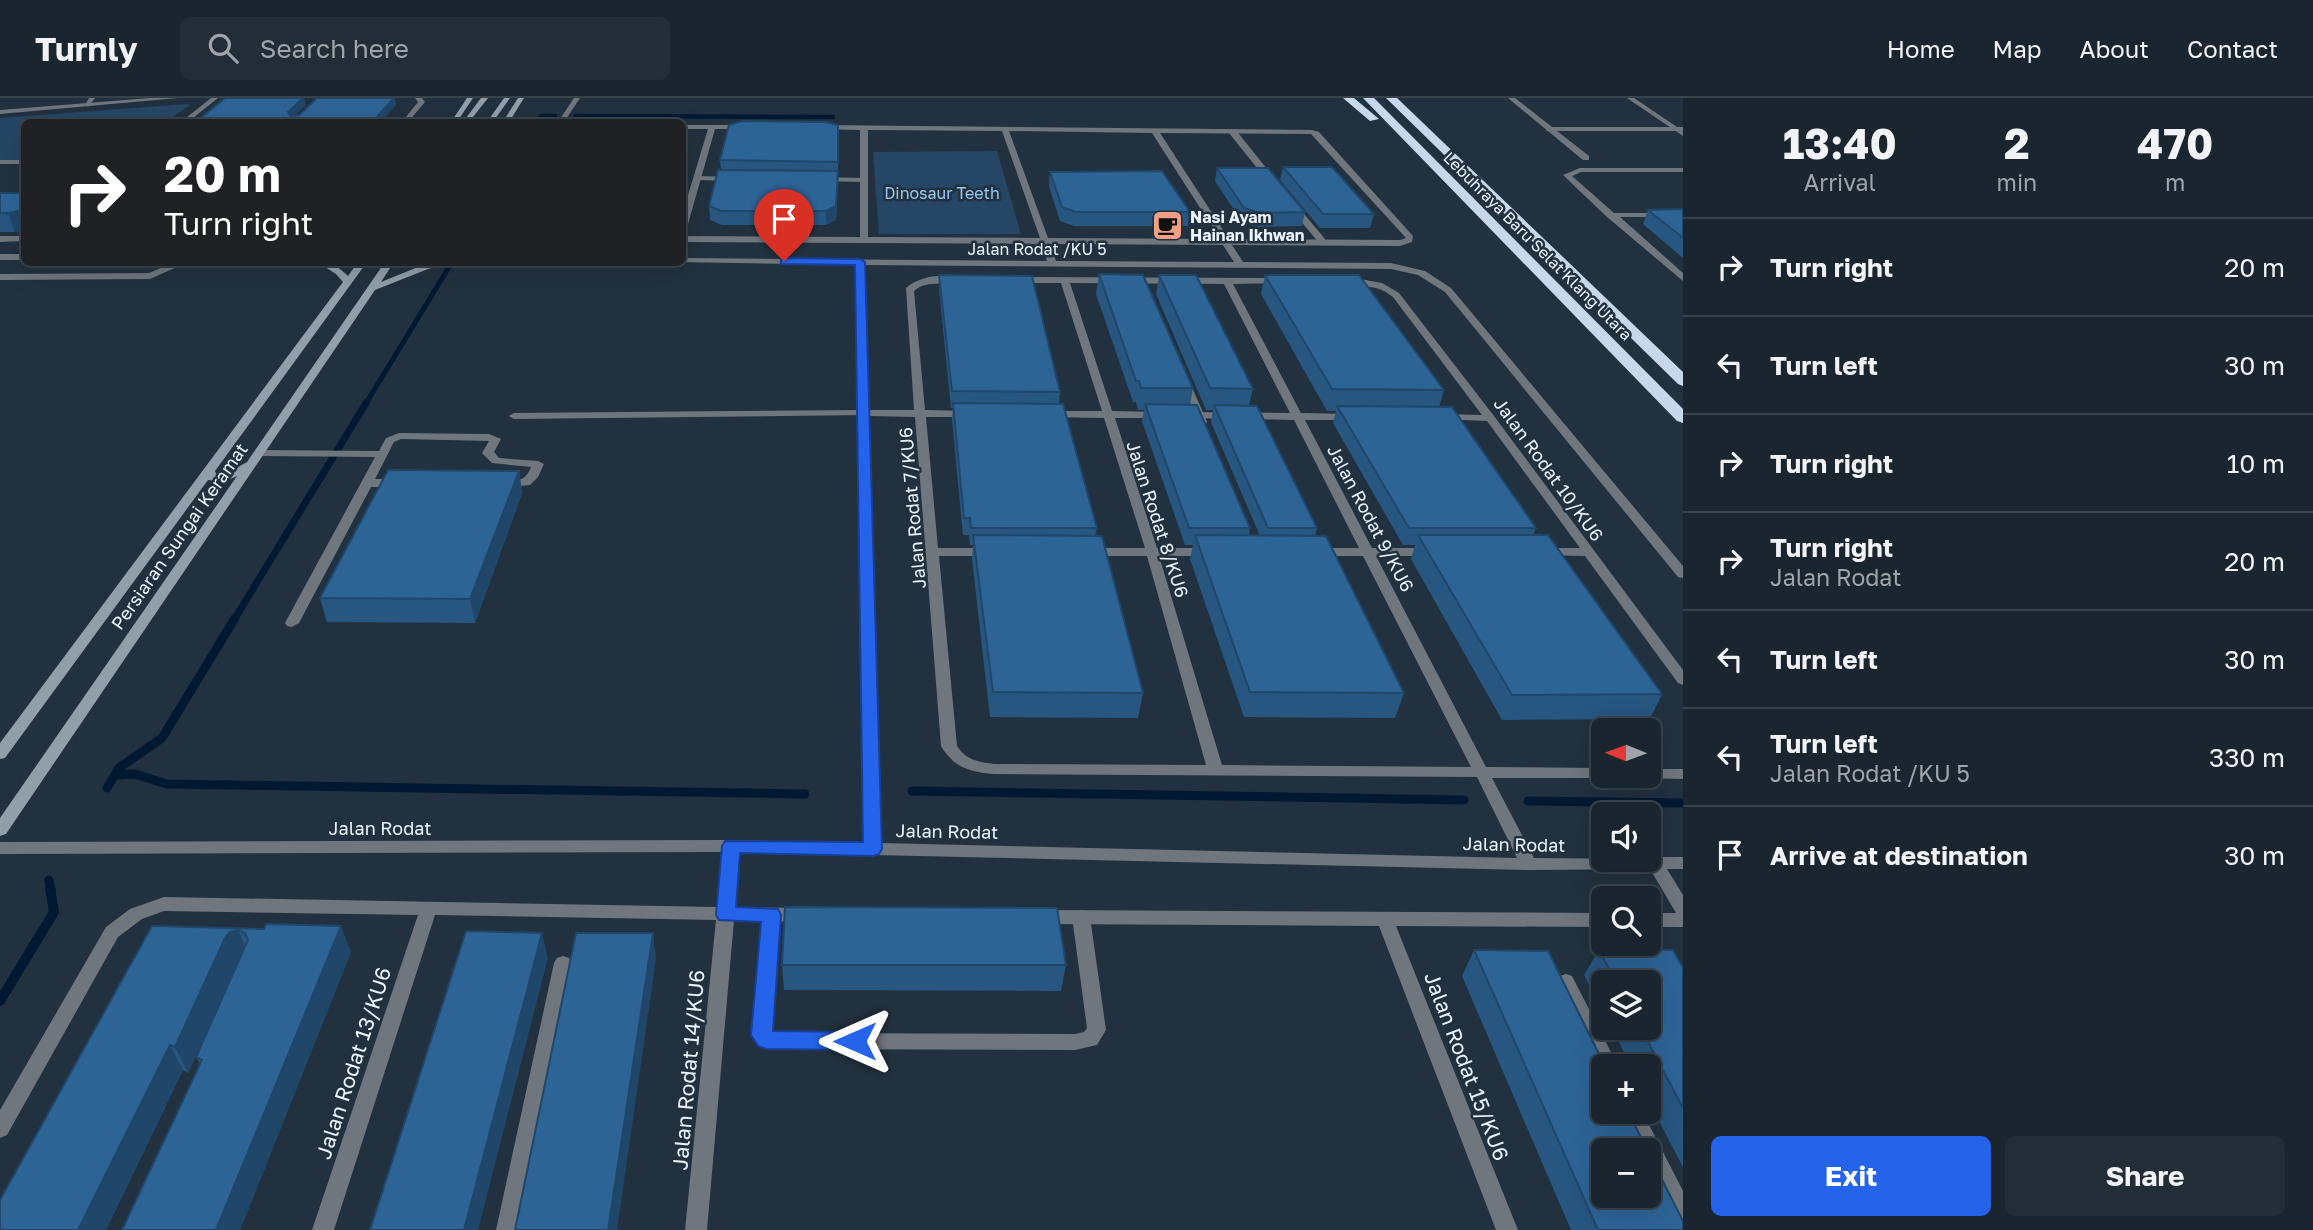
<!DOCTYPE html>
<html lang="en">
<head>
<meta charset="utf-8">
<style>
	:root { --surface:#1a252f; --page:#232d37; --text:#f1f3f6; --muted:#9fa5aa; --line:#38424b; --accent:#2563eb }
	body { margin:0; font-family:"Golos Text",sans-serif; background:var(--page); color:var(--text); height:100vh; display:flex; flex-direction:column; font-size:26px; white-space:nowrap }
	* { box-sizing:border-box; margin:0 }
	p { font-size:23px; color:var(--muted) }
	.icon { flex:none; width:38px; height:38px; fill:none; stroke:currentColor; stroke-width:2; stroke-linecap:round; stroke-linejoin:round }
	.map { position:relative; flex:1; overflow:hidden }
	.side { display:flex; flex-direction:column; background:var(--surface); width:630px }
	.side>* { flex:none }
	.hud { position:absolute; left:21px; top:21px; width:665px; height:147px; border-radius:10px; box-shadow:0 7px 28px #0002,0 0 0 2px var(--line); background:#202124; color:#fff; overflow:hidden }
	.needle { width:46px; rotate:271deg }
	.tools { position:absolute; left:1591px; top:620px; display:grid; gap:14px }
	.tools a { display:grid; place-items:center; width:70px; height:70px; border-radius:10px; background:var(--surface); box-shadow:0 7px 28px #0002,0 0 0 2px var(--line); font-size:35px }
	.pin { position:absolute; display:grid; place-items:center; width:60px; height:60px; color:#fff; margin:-72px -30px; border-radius:50% 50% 50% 0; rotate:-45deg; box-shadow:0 0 7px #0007 }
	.pin .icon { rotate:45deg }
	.me { position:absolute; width:77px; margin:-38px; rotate:270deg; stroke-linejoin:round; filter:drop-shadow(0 0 5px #0008) }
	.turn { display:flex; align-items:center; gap:24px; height:147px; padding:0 28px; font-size:32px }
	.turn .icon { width:91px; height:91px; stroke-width:2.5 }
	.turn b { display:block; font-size:49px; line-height:60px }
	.eta { display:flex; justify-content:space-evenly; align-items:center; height:119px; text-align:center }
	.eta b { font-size:42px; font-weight:700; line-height:49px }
	.primary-button { display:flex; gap:14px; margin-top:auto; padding:14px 28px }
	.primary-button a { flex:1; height:80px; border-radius:10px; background:var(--accent); color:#fff; font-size:28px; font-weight:700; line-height:80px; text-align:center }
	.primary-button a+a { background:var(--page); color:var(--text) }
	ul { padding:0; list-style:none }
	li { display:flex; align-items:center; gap:21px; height:98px; padding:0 28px; border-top:2px solid var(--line) }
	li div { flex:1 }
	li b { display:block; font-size:26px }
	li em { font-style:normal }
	header { display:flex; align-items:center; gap:42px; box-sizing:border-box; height:98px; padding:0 35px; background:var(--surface); border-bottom:2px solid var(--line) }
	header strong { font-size:33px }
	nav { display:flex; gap:38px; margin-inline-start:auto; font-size:24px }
	.search { width:490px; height:63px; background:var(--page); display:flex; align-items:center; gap:18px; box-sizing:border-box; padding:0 24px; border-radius:10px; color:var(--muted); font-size:26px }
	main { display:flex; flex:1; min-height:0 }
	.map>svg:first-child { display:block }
	.green { fill:#254665 }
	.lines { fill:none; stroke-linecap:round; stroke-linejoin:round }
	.stream-far4 { stroke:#001932; stroke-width:4.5 }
	.stream-far3 { stroke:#001932; stroke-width:5 }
	.stream-far2 { stroke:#001932; stroke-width:7 }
	.stream-far1 { stroke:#001932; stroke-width:9 }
	.stream { stroke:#001932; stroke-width:10 }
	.lane { fill:#6f767d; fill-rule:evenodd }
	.street { fill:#6f767d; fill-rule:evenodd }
	.secondary { fill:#929ea9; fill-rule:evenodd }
	.highway { fill:#c6d8ea; fill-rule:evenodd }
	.wall { fill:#275681 }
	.shaded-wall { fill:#204669 }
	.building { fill:#2d6496; stroke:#204669; stroke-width:2 }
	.route { fill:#2563eb; stroke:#184099; stroke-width:2 }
	.labels { text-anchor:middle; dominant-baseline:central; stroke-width:5; stroke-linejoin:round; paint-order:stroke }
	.far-park-label { font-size:16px; fill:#99c6f1; stroke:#22313f }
	.far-poi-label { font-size:16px; font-weight:bold; fill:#ecf5ff; stroke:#22313f; text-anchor:start }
	.far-street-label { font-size:16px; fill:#ecf5ff; stroke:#22313f }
	.street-label { font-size:18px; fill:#ecf5ff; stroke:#22313f }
	.near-street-label { font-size:21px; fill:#ecf5ff; stroke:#22313f }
</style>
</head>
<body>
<header>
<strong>Turnly</strong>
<div class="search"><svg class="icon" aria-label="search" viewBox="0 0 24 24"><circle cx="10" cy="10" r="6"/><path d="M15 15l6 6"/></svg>Search here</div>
<nav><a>Home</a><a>Map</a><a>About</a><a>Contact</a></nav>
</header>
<main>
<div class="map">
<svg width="1683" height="1132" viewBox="0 0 1683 1132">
	<rect width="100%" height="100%" fill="#22313f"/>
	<!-- green -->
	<g class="green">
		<polygon points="187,6 190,7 165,24 24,24 24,65 0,65 0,20"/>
		<polygon points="997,53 1021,136 879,136 873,54"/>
	</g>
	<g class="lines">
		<!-- stream-far4 -->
		<g class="stream-far4">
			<polyline points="576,18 833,19"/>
			<polyline points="537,24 541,18 555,18"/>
		</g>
		<!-- stream-far3 -->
		<polyline class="stream-far3" points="365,307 449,169"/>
		<!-- stream-far2 -->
		<polyline class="stream-far2" points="234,522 366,305"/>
		<!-- stream-far1 -->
		<g class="stream-far1">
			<polyline points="115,677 135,676 167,686 805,696"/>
			<polyline points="107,690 119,670 162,640 235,520"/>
			<polyline points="912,693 1464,702"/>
			<polyline points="1528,703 1683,705"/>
			<polyline points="49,782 51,792"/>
		</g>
		<!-- stream -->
		<polyline class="stream" points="0,903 54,814 50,790"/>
		<!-- lane -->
		<g class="lane">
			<polygon points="89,0 95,0 88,9 85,7"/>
			<polygon points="574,0 580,0 564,24 558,24"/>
			<polygon points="1549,29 1683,29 1683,33 1546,33"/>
			<polygon points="1229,31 1235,31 1275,81 1275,85 1269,85 1229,35"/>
			<polygon points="698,78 735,79 739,81 735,83 695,82 694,80"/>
			<polygon points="818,79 864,80 868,82 864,84 815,83 815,79"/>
			<polygon points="1289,105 1295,105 1325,141 1325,145 1319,145 1289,109"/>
			<polygon points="175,164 188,164 150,181 0,182 0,176 149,175"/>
			<polygon points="1184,279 1189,282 1207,324 1206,326 1202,327 1197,324 1179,282"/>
			<polygon points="863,312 868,315 867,317 514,321 509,318 514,315"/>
			<path d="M399,335L489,336L501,341L494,354L499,360L538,363L544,366L538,379L530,387L502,390L498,388V384C514,381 524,387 531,369L492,365L482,355L489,343L401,341L394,344L375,381H397L403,385L397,389H371L299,525L292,529L287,528L285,525L375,359L259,358L253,355L259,352L379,353L386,340Z"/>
			<path d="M771,810L777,812L780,817L772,934L774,935L1075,936L1084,934L1087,930L1072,819L1075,814L1081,812L1087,814L1090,819L1106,932L1097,947L1075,952L772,951C764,948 756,946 753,938L762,817L765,812Z"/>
			<polygon points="563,858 569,860 572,865 518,1132 496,1132 554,865 557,860"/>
			<polygon points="1566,876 1572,878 1618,968 1603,968 1602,974 1557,883 1560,878"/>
			<polygon points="1622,1013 1642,1013 1683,1093 1683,1125 1676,1122 1648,1067 1648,1052 1641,1052"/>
		</g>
		<!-- street -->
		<g class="street">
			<polygon points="150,0 178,0 0,16 0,12"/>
			<polygon points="211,0 218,0 188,24 181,24"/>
			<polygon points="415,0 422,0 425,4 408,24 402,24 418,4"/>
			<polygon points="1508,0 1515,0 1589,58 1589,62 1583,62"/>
			<polygon points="1627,0 1634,0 1683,33 1683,38"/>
			<polygon points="682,27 747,27 751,29 747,31 715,31 686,133 682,135 682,117 708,31 682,31"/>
			<path d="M820,27L1312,32L1319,34L1413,138L1412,144L1400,148L1232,147L1243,164L1391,165L1425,173L1451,190L1683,468V480L1678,479L1445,194L1418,177L1391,171L864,167L869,312H914L906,190C919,178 947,174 963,182C947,190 929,180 914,193L925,312L971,313L976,316L971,319H926L938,450H992L998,454L992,458H939L957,648C966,662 978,664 994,666L1206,667L1147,458H1089L1083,454L1089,450H1145L1104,320L1047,319L1042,316L1047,313H1102L1061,185H1017L1012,182L1017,179L1280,180L1283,181V185L1233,186L1301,315L1352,316L1357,319L1352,322H1305L1372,450H1433L1439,454L1433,458H1376L1486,669L1603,670V677H1609L1603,680H1492L1534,760L1648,761V759H1683V771H1667L1683,797V829H1648V815H1676L1650,771L1529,772L740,754L735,809L802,810L808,812L811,817L808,822L802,824L734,822L707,1132H685L716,822L435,817L334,1132H312L418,817L164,813L142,821L118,839L7,1037L0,1040V1012L106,829L130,811L164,799L718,809L723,754L0,756V744L732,742L865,745L856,167L679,164H682V160L1047,163L1041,146L682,144V138L860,139V32L817,31ZM868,32L1002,33L1040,140L868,139ZM1009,33L1152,35L1220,141L1048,140ZM1160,35L1311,36L1406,140L1400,142L1229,141ZM1050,146L1223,147L1234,164L1056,163ZM1070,185L1224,186L1290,315L1184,314L1179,317L1184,320L1294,322L1359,450H1316L1310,454L1316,458H1363L1471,669L1222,667L1159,458H1209L1215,454L1209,450H1157L1115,320H1160L1165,317L1160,314L1112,313ZM869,318L915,319L941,648C954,670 970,674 994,676L1477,679L1517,760L881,745Z"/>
			<rect x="0" y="62" width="24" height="4"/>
			<polygon points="1580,70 1683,70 1683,74 1581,74 1572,78 1614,115 1683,115 1683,119 1620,119 1683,175 1683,183 1607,119 1563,77"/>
			<polygon points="0,138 24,138 24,143 0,144"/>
			<rect x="0" y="156" width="24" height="6"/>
			<path d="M1360,181L1382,185L1399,195L1494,318L1683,572V587L1678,585L1585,458L1536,457L1534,454L1536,451L1540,450H1580L1487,323L1439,321L1438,319L1443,316L1482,317L1393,199C1372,182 1358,193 1341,184L1346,181Z"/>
			<polygon points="1648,671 1683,671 1683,681 1643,680 1641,677 1648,677"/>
			<polygon points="1040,812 1603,815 1603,829 1396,828 1518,1132 1496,1132 1379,828 1040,826 1034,824 1031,819 1034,814"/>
		</g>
		<!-- secondary -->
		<g class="secondary">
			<polygon points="467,0 473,0 457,24 451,24"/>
			<polygon points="481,0 488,0 469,24 463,24"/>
			<polygon points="504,0 510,0 493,24 487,24"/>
			<polygon points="518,0 524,0 511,21 499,24 506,19"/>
			<path d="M317,164C330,164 339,169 348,178L358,164H367L215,373L217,378H222L247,364L385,164H394L381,184L423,167L455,164L428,171L375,192L6,736L0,738V720L237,378L224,384L208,382L5,660L0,661V645L343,184L336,176Z"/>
		</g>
		<!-- highway -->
		<g class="highway">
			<polygon points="1343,0 1354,0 1379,21 1370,23"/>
			<polygon points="1363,0 1374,0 1683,311 1683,325 1677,323"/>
			<polygon points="1386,0 1397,0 1683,274 1683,288 1678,286"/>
		</g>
	</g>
	<!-- wall -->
	<g class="wall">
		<polygon points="838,27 838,77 836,122 826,127 722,127 710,122 709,108 721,72 720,62"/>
		<polygon points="1283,69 1374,116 1370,130 1320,130 1280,82"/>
		<polygon points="1217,70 1305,114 1302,128 1257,129 1242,124 1215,83"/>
		<polygon points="1050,74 1190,114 1188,128 1074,128 1060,123 1049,88"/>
		<polygon points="0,95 24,95 24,132 15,134 0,134"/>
		<polygon points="1683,111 1683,160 1643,126 1648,112"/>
		<polygon points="1099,176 1193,290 1190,307 1250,430 1249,437 1260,438 1211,324 1213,312 1206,312 1156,196 1159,177 1253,291 1249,307 1317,430 1315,438 1404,595 1395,620 1244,619 1190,461 1193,447 1185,447 1142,323 1144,312 1138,312 1136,304 1133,304 1096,196"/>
		<polygon points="939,177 1060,294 1059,306 1097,430 1095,438 1143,595 1138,620 990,619 972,461 973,447 970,447 969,437 963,437 952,322 953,310 951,310 939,192"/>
		<polygon points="1265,177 1444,292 1439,309 1536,430 1533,437 1662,596 1650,621 1502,622 1411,461 1415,447 1403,447 1333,325 1336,313 1327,313 1261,196"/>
		<polygon points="519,373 522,395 475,525 327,524 320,500"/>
		<polygon points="152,828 264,831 351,854 240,1132 122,1132 200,966 196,959 240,861 237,866 188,975 183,972 106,1132"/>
		<polygon points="1474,852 1683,1132 1571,1132 1462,878"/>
		<polygon points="1599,852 1683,870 1683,1069 1648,1002 1648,968 1631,968 1611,929 1648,929 1648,884 1603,884 1603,913 1584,877"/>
		<polygon points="782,867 1066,867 1061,893 784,892"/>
	</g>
	<!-- shaded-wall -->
	<g class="shaded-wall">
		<polygon points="303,0 304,0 306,7 290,22 288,14"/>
		<polygon points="394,0 395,0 396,7 381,24 372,24"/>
		<polygon points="838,73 836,122 826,127 826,113"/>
		<polygon points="24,112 24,132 15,134 8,115"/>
		<polygon points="519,373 522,395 475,525 470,501"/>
		<polygon points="341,828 351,854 240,1132 216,1132"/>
		<polygon points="238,832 249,858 241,860 237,866 188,975 175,949 225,840 230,834"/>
		<polygon points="542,835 548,860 478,1132 464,1132"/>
		<polygon points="653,835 656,861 617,1132 608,1132"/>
		<polygon points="170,947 183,972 106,1132 78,1132"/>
	</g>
	<!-- building -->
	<g class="building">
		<polygon points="225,0 303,0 288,14 290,18 299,17 317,0 394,0 372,24 196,24"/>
		<polygon points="586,23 667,23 671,24 581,24"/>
		<polygon points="742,23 825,24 838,27 838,64 720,62 729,27"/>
		<polygon points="1283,69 1332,69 1374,116 1323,116"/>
		<polygon points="1217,70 1268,70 1305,114 1260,115 1244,110"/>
		<polygon points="718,72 838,73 836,108 826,113 721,113 709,108"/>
		<polygon points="1162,73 1190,114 1076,114 1062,109 1050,74"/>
		<polygon points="0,95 24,95 24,112 8,115 0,115"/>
		<polygon points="1683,111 1683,140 1648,112"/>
		<polygon points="1099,176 1143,177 1193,290 1141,290 1139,283 1136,283"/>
		<polygon points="939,177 1032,178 1060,294 952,293"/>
		<polygon points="1159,177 1196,177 1253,291 1210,290"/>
		<polygon points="1265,177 1359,177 1444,292 1332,291"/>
		<polygon points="953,305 1063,306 1097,430 971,430 970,420 964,420"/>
		<polygon points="1145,306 1197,307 1250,430 1189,430"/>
		<polygon points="1214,307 1257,308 1317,430 1268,430"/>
		<polygon points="1337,308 1452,309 1536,430 1409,430"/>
		<polygon points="388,372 519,373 470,501 320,500"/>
		<polygon points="973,437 1102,438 1143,595 993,594"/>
		<polygon points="1195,437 1326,438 1404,595 1250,594"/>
		<polygon points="1418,437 1548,437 1662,596 1512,597"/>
		<polygon points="785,809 1057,810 1066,867 782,867"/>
		<polygon points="266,826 341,828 216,1132 122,1132 202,962 196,959 248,842 245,835 238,832 230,834 225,840 175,949 170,947 78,1132 0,1132 0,1102 152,828 264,831"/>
		<polygon points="466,833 542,835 464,1132 370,1132"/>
		<polygon points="576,835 653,835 608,1132 515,1132"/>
		<polygon points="1474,852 1548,853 1605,968 1603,968 1603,1013 1628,1013 1647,1052 1603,1052 1603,1097 1648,1097 1648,1054 1683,1123 1683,1132 1598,1132"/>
		<polygon points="1599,852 1673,852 1683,870 1683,1010 1640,929 1648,929 1648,884 1616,884"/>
	</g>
	<!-- route -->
	<polygon class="route" points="784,160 860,161 865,164 882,751 879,756 873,758 740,755 736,809 778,811 781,817 773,933 855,934 862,937 865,943 862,950 855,952 766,951 758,948 751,937 761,824 719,822 716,817 722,748 725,743 863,744 855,167 781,166 781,161"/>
	<!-- icons -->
	<defs>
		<symbol id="cafe-square" viewBox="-11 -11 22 22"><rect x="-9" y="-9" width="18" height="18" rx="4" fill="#f39f84" stroke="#22313f"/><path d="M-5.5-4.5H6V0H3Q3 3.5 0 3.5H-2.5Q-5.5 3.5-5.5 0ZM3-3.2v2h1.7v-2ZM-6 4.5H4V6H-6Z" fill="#111"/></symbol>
	</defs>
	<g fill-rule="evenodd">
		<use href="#cafe-square" x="1150" y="110" width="35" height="35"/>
	</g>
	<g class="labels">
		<!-- far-park labels -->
		<g class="far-park-label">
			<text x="942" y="95">Dinosaur Teeth</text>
		</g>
		<!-- far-poi labels -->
		<g class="far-poi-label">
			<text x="1190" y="119">Nasi Ayam<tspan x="1190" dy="18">Hainan Ikhwan</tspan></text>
		</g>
		<!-- far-street labels -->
		<g class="far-street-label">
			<text transform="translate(1538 148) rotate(45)">Lebuhraya Baru Selat Klang Utara</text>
			<text x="1037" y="151">Jalan Rodat /KU 5</text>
		</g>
		<!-- street labels -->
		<g class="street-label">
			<text transform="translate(1549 371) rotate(54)">Jalan Rodat 10/KU6</text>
			<text transform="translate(912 410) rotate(-95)">Jalan Rodat 7/KU6</text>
			<text transform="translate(1371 420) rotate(62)">Jalan Rodat 9/KU6</text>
			<text transform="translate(1158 421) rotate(72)">Jalan Rodat 8/KU6</text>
			<text transform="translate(179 438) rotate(-55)">Persiaran Sungai Keramat</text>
			<text x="380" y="730">Jalan Rodat</text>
			<text transform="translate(947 733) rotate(1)">Jalan Rodat</text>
			<text transform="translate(1514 746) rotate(1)">Jalan Rodat</text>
		</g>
		<!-- near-street labels -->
		<g class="near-street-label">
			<text transform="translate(353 965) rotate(-72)">Jalan Rodat 13/KU6</text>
			<text transform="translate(1467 968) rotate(69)">Jalan Rodat 15/KU6</text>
			<text transform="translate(688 972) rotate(-85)">Jalan Rodat 14/KU6</text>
		</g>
	</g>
</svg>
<div class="tools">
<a><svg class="needle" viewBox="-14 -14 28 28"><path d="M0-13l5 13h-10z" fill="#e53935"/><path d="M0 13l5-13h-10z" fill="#9fa5aa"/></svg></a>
<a><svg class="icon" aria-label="sound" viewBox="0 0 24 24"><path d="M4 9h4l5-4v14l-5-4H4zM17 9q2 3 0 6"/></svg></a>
<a><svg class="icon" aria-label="search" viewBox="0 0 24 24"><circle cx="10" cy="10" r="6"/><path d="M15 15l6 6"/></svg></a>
<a><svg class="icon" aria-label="layers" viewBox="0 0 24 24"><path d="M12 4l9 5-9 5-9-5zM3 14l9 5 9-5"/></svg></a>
<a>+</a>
<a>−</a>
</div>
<div class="pin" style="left:784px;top:163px;background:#d93025"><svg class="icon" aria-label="arrive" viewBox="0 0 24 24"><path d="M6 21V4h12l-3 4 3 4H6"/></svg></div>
<svg class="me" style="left:855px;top:943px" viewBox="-20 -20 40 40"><path d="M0-17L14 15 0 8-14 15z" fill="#2563eb" stroke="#fff" stroke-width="4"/></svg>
<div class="hud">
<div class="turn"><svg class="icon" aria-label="right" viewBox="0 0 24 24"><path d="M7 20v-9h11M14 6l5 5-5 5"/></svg><div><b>20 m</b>Turn right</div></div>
</div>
</div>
<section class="side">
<div class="eta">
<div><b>13:40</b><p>Arrival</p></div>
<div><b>2</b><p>min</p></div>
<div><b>470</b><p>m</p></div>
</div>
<ul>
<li><svg class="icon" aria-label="right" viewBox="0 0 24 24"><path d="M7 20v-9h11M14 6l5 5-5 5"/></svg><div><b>Turn right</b></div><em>20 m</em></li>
<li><svg class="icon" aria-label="left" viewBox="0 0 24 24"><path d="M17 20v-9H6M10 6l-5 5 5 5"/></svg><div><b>Turn left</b></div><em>30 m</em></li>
<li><svg class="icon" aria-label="right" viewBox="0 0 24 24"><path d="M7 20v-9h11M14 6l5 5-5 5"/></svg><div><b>Turn right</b></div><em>10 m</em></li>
<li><svg class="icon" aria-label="right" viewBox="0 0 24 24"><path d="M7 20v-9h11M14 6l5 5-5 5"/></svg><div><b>Turn right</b><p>Jalan Rodat</p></div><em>20 m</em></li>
<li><svg class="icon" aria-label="left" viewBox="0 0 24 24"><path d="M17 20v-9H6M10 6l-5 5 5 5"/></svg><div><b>Turn left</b></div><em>30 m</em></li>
<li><svg class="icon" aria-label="left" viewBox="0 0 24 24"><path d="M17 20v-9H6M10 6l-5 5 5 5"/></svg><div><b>Turn left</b><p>Jalan Rodat /KU 5</p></div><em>330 m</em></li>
<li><svg class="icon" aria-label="arrive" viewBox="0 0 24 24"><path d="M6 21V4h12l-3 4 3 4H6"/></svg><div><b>Arrive at destination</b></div><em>30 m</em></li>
</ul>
<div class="primary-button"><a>Exit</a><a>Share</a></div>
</section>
</main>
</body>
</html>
